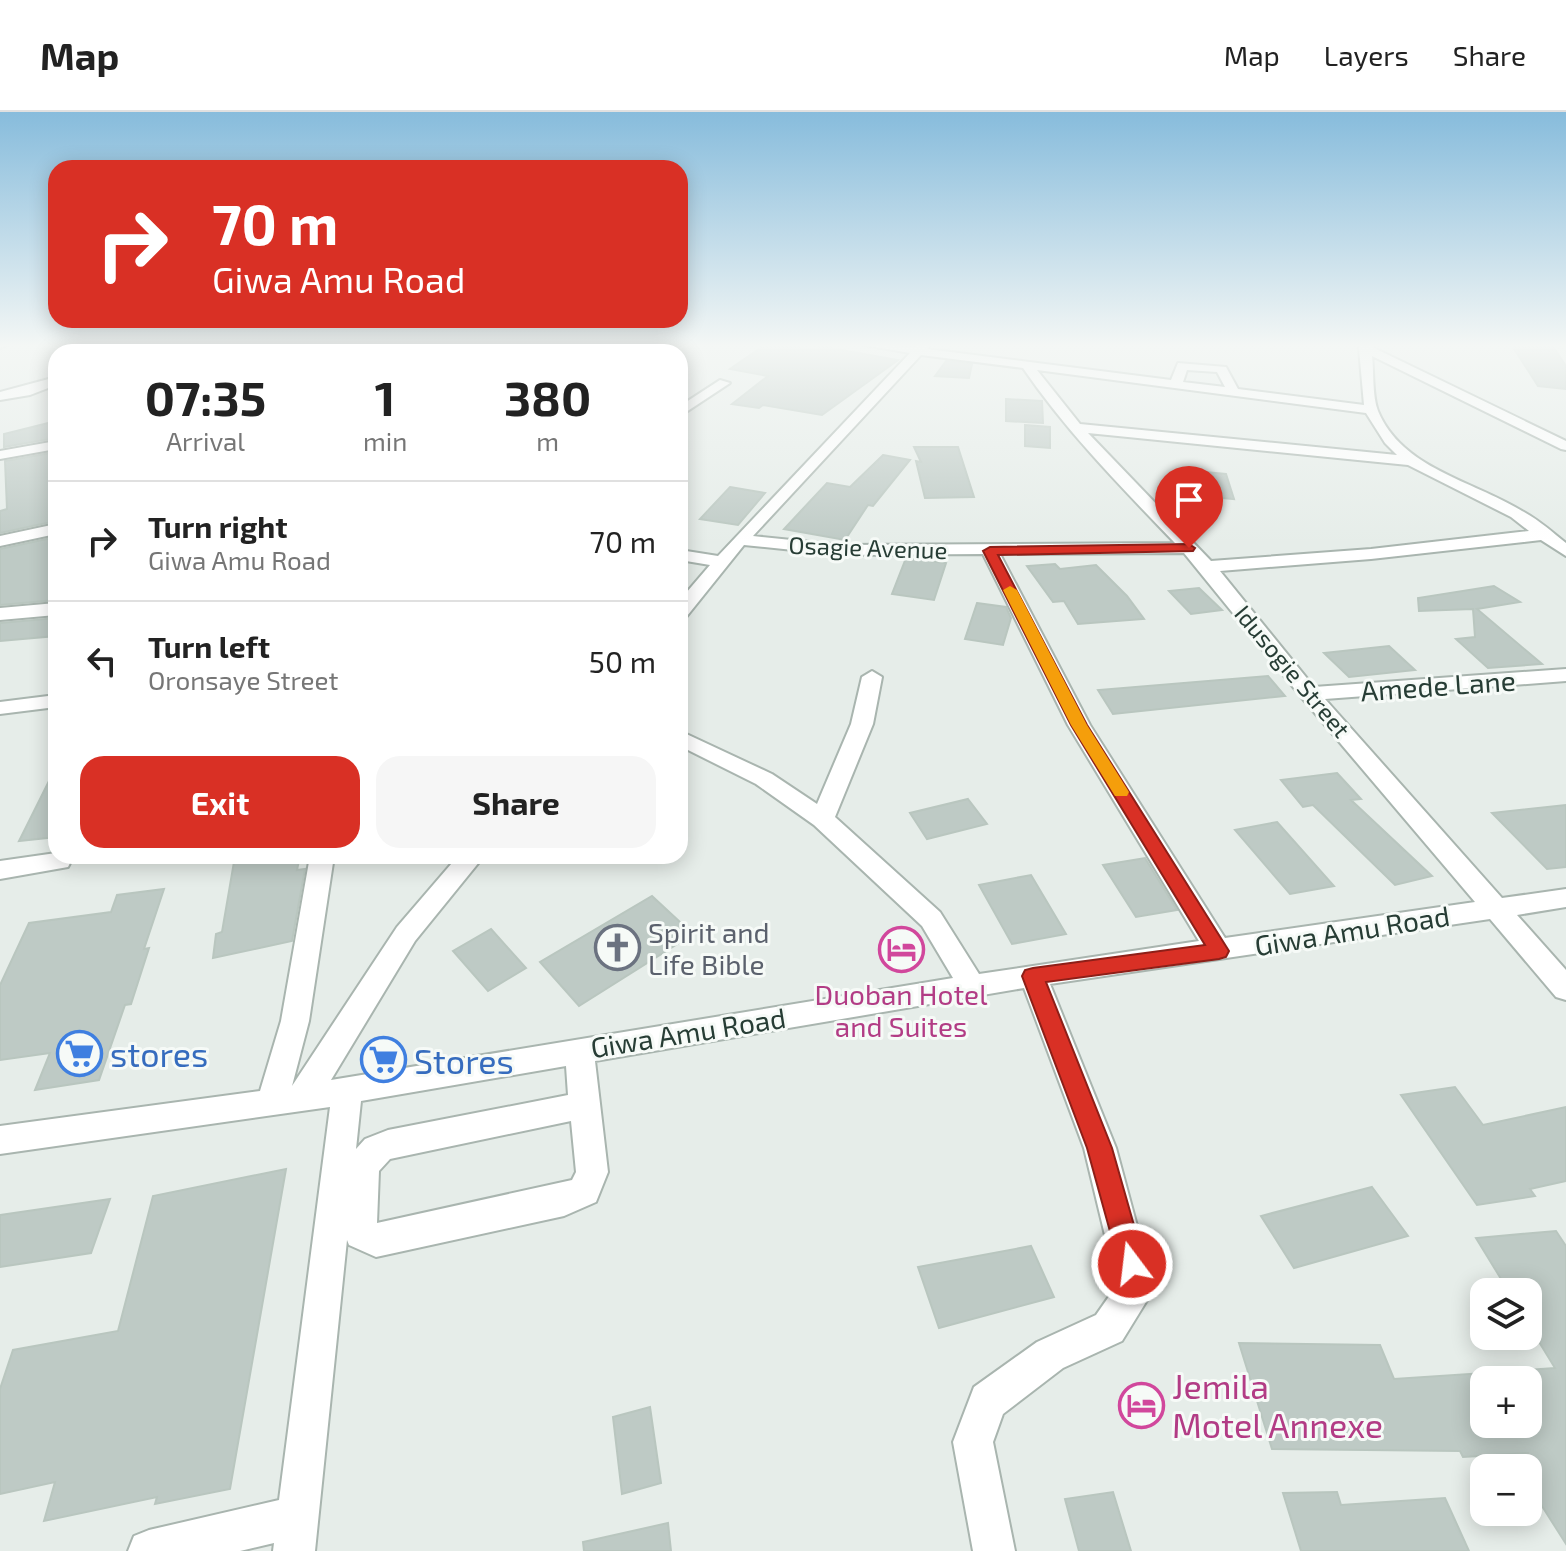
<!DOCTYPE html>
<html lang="en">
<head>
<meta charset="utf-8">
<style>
	:root { --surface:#fff; --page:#f6f6f6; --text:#222; --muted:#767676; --line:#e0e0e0; --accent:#d93025 }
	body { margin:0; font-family:"Exo 2",sans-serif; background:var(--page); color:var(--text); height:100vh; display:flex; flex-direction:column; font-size:30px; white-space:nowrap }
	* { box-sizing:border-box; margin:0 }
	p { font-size:26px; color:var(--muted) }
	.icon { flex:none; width:44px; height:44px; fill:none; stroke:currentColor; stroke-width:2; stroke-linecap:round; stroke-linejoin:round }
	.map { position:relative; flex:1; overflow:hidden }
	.panel { position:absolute; left:48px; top:232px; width:640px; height:520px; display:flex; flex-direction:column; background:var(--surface); border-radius:24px; box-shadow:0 4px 20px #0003 }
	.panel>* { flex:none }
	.top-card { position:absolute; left:48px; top:48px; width:640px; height:168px; border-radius:24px; box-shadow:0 4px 20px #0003; background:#d93025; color:#fff; overflow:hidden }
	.buttons { position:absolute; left:1470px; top:1166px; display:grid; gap:16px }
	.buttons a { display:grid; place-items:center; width:72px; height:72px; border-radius:16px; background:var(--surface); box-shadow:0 4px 20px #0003; font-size:40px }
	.pin { position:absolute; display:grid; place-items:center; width:68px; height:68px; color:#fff; margin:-82px -34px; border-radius:50% 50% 50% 0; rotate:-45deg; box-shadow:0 0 8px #0007 }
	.pin .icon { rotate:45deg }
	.me { position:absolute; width:88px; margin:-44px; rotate:345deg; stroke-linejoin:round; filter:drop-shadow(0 0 6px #0008) }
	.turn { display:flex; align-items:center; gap:28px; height:168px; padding:0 32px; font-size:36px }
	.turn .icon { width:104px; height:104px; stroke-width:2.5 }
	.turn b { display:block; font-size:56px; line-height:68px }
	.eta { display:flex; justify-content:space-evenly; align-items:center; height:136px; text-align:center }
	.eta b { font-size:48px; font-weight:700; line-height:56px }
	.action { display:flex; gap:16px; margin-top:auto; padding:16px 32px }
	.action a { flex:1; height:92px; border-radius:24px; background:var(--accent); color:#fff; font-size:32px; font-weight:700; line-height:92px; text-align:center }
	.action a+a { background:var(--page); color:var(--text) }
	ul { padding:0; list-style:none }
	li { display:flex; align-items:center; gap:24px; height:120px; padding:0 32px; border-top:2px solid var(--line) }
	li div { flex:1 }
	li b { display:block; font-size:30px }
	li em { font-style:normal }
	header { display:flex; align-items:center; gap:48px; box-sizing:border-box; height:112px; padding:0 40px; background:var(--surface); border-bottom:2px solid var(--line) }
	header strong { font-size:38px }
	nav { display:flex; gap:44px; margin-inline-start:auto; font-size:28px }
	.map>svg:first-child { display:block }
	.building { fill:#becac5; stroke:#b9c6bf; stroke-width:2 }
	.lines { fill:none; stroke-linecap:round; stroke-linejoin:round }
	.minor-casing { stroke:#a9b5af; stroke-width:4 }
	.minor { fill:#fff; fill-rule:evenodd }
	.route { fill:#d93025; stroke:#8d1f18; stroke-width:2 }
	.slow { fill:#f59e0b }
	.labels { text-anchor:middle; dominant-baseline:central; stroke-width:6; stroke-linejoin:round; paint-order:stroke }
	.far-street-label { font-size:24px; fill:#273d35; stroke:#f6faf7 }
	.street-label { font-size:28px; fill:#273d35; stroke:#f6faf7 }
	.worship-label { font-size:28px; fill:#5b616d; stroke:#f6faf7; text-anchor:start }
	.hotel-label { font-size:28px; fill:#b23c85; stroke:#f6faf7 }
	.near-shop-label { font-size:34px; fill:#366cbe; stroke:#f6faf7; text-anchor:start }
	.near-hotel-label { font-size:34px; fill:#b23c85; stroke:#f6faf7; text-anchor:start }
</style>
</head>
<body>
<header>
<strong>Map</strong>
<nav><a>Map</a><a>Layers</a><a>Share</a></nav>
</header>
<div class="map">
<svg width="1566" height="1439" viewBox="0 0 1566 1439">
	<rect width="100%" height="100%" fill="#e6ede9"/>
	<!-- building -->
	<g class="building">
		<polygon points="766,232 816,238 820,234 898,248 822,303 763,293 759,296 732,292 768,264 730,257"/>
		<polygon points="1511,232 1554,236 1566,254 1566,277 1538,274"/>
		<polygon points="946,249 972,252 969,266 935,264"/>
		<polygon points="1006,287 1042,289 1043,311 1006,309"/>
		<polygon points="56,309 56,326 4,335 4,322"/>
		<polygon points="1025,313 1050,315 1050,336 1025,334"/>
		<polygon points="914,335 958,335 974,385 925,386 916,349 921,350"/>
		<polygon points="56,340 56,409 0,421 0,399 7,397 5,349"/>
		<polygon points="883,343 910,348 873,394 868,393 845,428 784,417 827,371 850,375"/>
		<polygon points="1194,359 1226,362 1234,387 1201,384"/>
		<polygon points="730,375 765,381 738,413 700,407"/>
		<polygon points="56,425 56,488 0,493 0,437"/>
		<polygon points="906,446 946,451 934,488 892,482"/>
		<polygon points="1055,452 1060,457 1096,453 1127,484 1144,507 1078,512 1064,489 1053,490 1027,454"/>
		<polygon points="1494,474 1520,490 1477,497 1542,552 1488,556 1456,527 1475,525 1473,497 1419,499 1418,486"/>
		<polygon points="1199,476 1222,498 1191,502 1169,479"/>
		<polygon points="977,491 1006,495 1011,506 1003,533 965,527"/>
		<polygon points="56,506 56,524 0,529 0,511"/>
		<polygon points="1389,534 1415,558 1349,565 1324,541"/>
		<polygon points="1268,564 1285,584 1113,602 1098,578"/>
		<polygon points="56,655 56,725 19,729"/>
		<polygon points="1337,661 1361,687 1351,688 1432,764 1395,773 1313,693 1303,695 1281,668"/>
		<polygon points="968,687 987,712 927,727 910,701"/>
		<polygon points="1566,693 1566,755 1547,757 1492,701"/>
		<polygon points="1277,710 1334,774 1290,782 1235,718"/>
		<polygon points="235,744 300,744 297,758 305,757 292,829 213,846 216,822 222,820"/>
		<polygon points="1145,746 1177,798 1136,805 1103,753"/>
		<polygon points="1031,763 1066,822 1012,832 979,773"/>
		<polygon points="164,777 144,837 149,836 131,892 125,893 99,968 35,978 50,941 0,948 0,873 29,811 111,800 117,783"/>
		<polygon points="652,784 693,822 579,894 540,850"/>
		<polygon points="491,817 526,856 488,879 453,839"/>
		<polygon points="1455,975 1483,1013 1566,995 1566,1069 1530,1077 1535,1084 1477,1093 1401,983"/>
		<polygon points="286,1057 230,1377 155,1392 157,1385 44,1409 55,1370 0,1382 0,1277 13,1238 118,1219 153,1084"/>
		<polygon points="1372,1075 1408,1124 1294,1156 1261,1104"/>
		<polygon points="110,1087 91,1141 0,1155 0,1103"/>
		<polygon points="1556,1119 1566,1134 1566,1432 1528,1372 1528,1341 1463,1345 1460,1339 1272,1337 1239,1231 1380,1233 1394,1267 1484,1261 1484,1312 1528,1312 1528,1258 1555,1256 1528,1212 1528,1180 1509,1180 1476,1126"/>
		<polygon points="1031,1134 1054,1185 939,1216 918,1155"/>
		<polygon points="650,1295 661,1371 622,1382 613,1305"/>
		<polygon points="1113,1380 1131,1439 1079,1439 1065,1387"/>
		<polygon points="1337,1380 1341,1393 1445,1386 1469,1439 1301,1439 1283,1381"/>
		<polygon points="668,1411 671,1439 584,1439 583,1430"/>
	</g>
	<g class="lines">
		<defs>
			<g id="minor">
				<polygon points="0,232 10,232 0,236"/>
				<polygon points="149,232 165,232 148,240 131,240"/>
				<polygon points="434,232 464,232 469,235 463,239"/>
				<polygon points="622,232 636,232 623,240 608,240"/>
				<path d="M859,232L916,235L919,232H931L927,237L1171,268L1178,251L1226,255L1238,277L1364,293L1359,236L1362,232H1374L1372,235L1566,329V338L1561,337L1372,244C1374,260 1372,284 1378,299C1402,357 1474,369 1522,399C1539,408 1552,420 1566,431V444L1541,428L1371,447L1220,459L1314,575L1566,557V569L1325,587L1502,786L1566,777V795L1517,803L1566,858V888L1556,885L1490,807L1050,872L1116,1036L1154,1177L1122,1229L1063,1256L1003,1302L993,1330L1015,1439H973L953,1330L974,1275L1037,1230L1096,1203L1117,1173L1084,1036L1024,876L595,949L608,1060L596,1090L564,1104L376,1145L349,1133L347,1128L315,1439H273L274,1431L240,1439H128L134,1424L149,1418L279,1388L330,995L0,1042V1014L260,979L281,909L310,744H334L309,909L292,974L397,815L458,744H484L415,829L331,968L953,866L922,814L814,713L756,672L680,634V619L772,662L817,692L851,612L862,565L872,559L882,565L873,612L835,705L940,800L979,862L1199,829L1068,613L983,442L841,443L744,433L687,504L680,506V488L710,453L680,448V438L718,444L910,241ZM921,243L1023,256C1067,320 1121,375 1175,431L841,433L753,424ZM1037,258L1366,301L1385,331L1397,343L1080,312ZM1187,258L1217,260L1225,275L1183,270ZM1088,321L1408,353L1511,405L1529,419L1371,437L1211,449ZM1184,441L1302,586L1475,790L1225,826L1090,613L1000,442ZM566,954L568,983L388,1018L365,1027L356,1037L361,989ZM571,1009L576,1060L572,1068L377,1111L379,1059L390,1047Z"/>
				<polygon points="56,265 56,273 30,283 0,288 0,280"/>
				<polygon points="720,268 730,271 680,304 680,294"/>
				<polygon points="56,329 56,337 0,347 0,339"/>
				<polygon points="56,412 56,422 0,434 0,424"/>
				<polygon points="56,491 56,503 0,508 0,496"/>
				<polygon points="56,583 56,595 0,602 0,590"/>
				<polygon points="56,741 56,744 68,744 71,749 68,755 0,767 0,749"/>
			</g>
		</defs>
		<!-- minor casing -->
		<use href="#minor" class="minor-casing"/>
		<!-- minor -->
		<use href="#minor" class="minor"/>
	</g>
	<!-- sky -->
	<linearGradient id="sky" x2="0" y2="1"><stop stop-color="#87bcdc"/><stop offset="0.54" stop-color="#f4f7f5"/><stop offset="1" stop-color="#f4f7f5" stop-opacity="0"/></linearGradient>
	<rect width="1566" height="433" fill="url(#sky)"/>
	<!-- route -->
	<polygon class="route" points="1189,432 1195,436 1193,439 998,443 1087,613 1229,839 1226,845 1219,847 1046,870 1112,1036 1145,1152 1141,1161 1132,1165 1122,1161 1119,1152 1087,1036 1022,864 1025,858 1033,856 1205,833 1071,613 983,439 990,435"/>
	<!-- slow -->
	<polygon class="slow" points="1010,474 1017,478 1087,613 1129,680 1127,684 1115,684 1071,613 1003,478"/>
	<!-- icons -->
	<defs>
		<symbol id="church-ring" viewBox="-11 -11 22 22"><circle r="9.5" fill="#f6faf7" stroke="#6b7280" stroke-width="1.5"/><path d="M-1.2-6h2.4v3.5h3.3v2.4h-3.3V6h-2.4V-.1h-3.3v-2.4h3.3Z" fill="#6b7280"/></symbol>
		<symbol id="hotel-ring" viewBox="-11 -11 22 22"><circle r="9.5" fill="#f6faf7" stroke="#d1479c" stroke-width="1.5"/><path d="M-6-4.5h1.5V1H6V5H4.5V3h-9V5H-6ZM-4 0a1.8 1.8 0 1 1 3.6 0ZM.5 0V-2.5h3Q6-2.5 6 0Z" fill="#d1479c"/></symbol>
		<symbol id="supermarket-ring" viewBox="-11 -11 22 22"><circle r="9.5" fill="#f6faf7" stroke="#3f7fe0" stroke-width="1.5"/><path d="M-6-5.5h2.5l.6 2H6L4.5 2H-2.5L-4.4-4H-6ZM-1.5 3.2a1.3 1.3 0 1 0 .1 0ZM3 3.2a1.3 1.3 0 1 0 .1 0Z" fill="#3f7fe0"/></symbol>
	</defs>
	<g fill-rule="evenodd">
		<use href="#church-ring" x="592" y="810" width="51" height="51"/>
		<use href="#hotel-ring" x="876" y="812" width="51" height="51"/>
		<use href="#supermarket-ring" x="54" y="916" width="51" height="51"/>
		<use href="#supermarket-ring" x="358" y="922" width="51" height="51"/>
		<use href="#hotel-ring" x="1116" y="1268" width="51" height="51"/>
	</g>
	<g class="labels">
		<!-- far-street labels -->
		<g class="far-street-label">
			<text transform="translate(868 435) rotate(2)">Osagie Avenue</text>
			<text transform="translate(1293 559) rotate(50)">Idusogie Street</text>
		</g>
		<!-- street labels -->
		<g class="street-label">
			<text transform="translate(1438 573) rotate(-4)">Amede Lane</text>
			<text transform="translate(1352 818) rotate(-9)">Giwa Amu Road</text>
			<text transform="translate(688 920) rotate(-9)">Giwa Amu Road</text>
		</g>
		<!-- worship labels -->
		<g class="worship-label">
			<text x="648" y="820">Spirit and<tspan x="648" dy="32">Life Bible</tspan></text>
		</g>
		<!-- hotel labels -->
		<g class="hotel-label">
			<text x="901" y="882">Duoban Hotel<tspan x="901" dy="32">and Suites</tspan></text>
		</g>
		<!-- near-shop labels -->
		<g class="near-shop-label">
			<text x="110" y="941">stores</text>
			<text x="414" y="948">Stores</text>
		</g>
		<!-- near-hotel labels -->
		<g class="near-hotel-label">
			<text x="1172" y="1273">Jemila<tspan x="1172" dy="39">Motel Annexe</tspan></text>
		</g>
	</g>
</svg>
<div class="buttons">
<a><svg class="icon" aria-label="layers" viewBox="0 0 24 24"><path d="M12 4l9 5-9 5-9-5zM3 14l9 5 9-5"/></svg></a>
<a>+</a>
<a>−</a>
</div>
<div class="pin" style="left:1189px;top:436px;background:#d93025"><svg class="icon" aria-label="arrive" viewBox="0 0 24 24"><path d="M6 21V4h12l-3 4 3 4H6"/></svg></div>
<svg class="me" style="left:1132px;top:1152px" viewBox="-20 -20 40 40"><circle r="17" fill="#d93025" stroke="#fff" stroke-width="3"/><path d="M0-11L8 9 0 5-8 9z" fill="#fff"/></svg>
<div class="top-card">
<div class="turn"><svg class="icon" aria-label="right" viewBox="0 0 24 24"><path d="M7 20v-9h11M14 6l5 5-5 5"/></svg><div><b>70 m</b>Giwa Amu Road</div></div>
</div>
<section class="panel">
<div class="eta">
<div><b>07:35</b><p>Arrival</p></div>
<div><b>1</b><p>min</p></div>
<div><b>380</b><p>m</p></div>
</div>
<ul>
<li><svg class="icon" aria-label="right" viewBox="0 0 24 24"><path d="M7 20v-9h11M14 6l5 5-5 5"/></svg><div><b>Turn right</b><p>Giwa Amu Road</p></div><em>70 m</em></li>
<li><svg class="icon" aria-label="left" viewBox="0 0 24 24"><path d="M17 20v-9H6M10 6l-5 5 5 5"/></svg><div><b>Turn left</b><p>Oronsaye Street</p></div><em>50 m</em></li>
</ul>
<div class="action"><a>Exit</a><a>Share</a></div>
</section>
</div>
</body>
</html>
